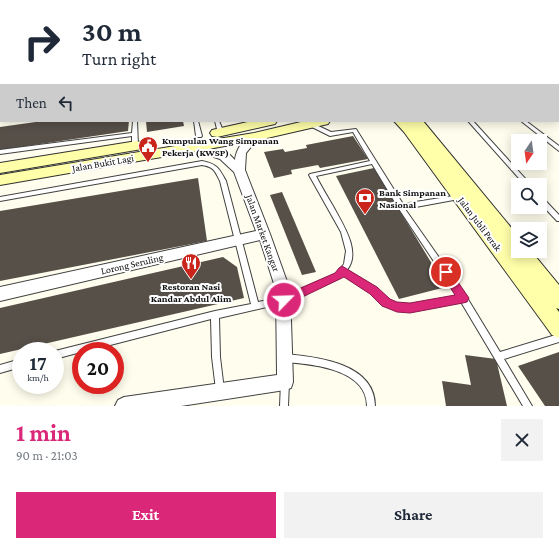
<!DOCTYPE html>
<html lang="en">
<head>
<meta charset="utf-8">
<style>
	:root { --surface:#fff; --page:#f2f2f3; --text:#1f2937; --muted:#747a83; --accent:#db2777 }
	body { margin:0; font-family:"Crimson Pro",serif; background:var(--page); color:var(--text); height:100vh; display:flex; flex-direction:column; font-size:15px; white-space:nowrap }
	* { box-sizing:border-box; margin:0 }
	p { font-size:13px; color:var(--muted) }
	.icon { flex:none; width:22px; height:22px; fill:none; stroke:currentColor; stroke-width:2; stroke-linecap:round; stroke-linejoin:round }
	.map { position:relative; height:406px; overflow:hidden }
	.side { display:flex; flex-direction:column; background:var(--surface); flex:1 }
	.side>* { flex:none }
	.hud { position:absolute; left:0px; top:0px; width:559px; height:122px; box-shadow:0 2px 10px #0003; background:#fff; color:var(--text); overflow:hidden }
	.needle { width:26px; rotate:193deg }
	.tools { position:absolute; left:511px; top:134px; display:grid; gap:8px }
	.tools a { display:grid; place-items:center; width:36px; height:36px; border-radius:0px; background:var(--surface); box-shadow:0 2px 10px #0003; font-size:20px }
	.speed { position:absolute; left:12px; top:342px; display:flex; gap:8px; font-size:20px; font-weight:700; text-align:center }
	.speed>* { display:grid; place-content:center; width:52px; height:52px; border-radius:50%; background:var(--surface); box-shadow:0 2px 10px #0003; line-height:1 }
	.speed small { font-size:10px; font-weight:400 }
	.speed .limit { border:6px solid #d22; background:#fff; color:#111 }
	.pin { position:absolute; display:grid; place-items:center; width:34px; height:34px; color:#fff; margin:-17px; border:2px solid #fff; border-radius:50%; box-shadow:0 1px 4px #0007 }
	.me { position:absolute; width:44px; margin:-22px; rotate:66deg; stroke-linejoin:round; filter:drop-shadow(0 0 3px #0008) }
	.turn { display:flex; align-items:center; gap:14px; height:84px; padding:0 16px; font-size:18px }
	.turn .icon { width:52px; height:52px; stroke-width:2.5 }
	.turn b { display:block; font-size:28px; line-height:34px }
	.then { display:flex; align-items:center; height:38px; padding:0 16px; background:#0003; gap:8px; font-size:15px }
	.round { display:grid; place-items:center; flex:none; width:42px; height:42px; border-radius:0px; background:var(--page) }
	.headline { display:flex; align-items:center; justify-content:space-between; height:68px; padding:0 16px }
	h1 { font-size:24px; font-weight:700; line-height:30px; color:var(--accent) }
	.button { display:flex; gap:8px; margin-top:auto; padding:8px 16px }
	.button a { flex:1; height:46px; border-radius:0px; background:var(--accent); color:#fff; font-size:16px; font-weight:700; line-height:46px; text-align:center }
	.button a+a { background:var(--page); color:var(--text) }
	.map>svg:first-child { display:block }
	.forest { fill:#acdf92 }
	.building { fill:#575049 }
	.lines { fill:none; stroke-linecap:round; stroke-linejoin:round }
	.lane-casing { stroke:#414141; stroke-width:2 }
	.street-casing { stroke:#414141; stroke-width:2 }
	.secondary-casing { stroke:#303030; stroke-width:2 }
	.lane { fill:#fff; fill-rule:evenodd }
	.street { fill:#fff; fill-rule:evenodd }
	.secondary { fill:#ffffa9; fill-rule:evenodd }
	.route { fill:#db2777; stroke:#8e194d }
	.labels { text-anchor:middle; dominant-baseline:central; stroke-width:4; stroke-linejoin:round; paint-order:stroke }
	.poi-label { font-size:10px; font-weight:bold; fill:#0e0e0e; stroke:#fff; text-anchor:start }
	.street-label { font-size:10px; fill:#0e0e0e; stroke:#fff }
</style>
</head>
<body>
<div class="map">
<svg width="559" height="406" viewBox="0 0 559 406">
	<rect width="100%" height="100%" fill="#fffeee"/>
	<!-- forest -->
	<polygon class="forest" points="457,0 559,0 559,109 558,1"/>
	<!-- building -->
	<g class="building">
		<polygon points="43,121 129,121 128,131 0,150 0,127"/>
		<polygon points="146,121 183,121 184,126 147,132"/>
		<polygon points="353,136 368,159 320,168 318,165 291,170 292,174 274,178 264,152 283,149 285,152 307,148 306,145"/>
		<polygon points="374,168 446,287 399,299 336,176"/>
		<polygon points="198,178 207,241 0,281 0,211"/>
		<polygon points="282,192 316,272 302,275 270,195"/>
		<polygon points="223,257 237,267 244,298 0,354 0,308"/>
		<polygon points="559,352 559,406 545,406 518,366"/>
		<polygon points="465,355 496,359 507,406 446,406 442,381 471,385"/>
	</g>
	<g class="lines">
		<defs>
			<g id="lane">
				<rect x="381" y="0" width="4" height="1"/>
				<rect x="0" y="72" width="1" height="2"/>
				<rect x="0" y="92" width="1" height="2"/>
				<polygon points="133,121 137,121 138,146 135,148 132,146 132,136 0,154 0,150 132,133"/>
				<polygon points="194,121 198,121 202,136 201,137 197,137 196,136"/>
				<polygon points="215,121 219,121 224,133 223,134 221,135 218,133"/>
				<polygon points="468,121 473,121 531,185 525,185"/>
				<polygon points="521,121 526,121 559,146 559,151"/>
				<path d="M310,122L331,132L356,129L403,204L459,195H461L462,197L461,199H459L405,209L466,296L500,352L559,334V342L504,359L532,406H523L461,302L410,311L397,310L383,305L371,293L343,275L340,278L284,303L219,318L220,357L224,390L223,393L220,394L217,393L216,390L212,357L211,319L87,351H81V352L55,359V351L215,311L251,304L220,181C215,171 214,167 202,165L0,201V197L202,161C217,164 219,168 226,181L258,302L283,297L336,274L344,264L346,251L341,232L309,175L310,174L370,161L353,132L330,136L308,125V124ZM372,164L399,209L457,296L410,305L397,304L388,301L377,289L347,270C362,252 342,223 333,206C327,196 321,186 316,176Z"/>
				<polygon points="540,197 542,197 559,215 559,221 557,221 540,203"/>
				<path d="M285,354C317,357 375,363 375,406H367C367,369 312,364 285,362L282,361L281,358L282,355Z"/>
				<polygon points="21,359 21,367 0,373 0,365"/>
				<polygon points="285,378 288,379 289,382 288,406 280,406 281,382 282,379"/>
			</g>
			<g id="street">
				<rect x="233" y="0" width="6" height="1"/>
				<polygon points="256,0 293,0 256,1"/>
				<rect x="356" y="0" width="6" height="1"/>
				<rect x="0" y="45" width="1" height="4"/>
				<path d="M254,134L259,137L246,153L245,170L270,234L290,290L293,382L291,388L285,390L181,406H115L118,400L124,397L277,375L276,290L260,240L0,301V287L256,231L234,172L220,159L190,149L189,147L190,145H198L228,153L235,160C236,150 244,136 254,134Z"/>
			</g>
			<g id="secondary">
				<polygon points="252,121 277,121 275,124 217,137 212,136 210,133 212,130"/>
				<polygon points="305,121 330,121 328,124 254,141 0,185 0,175 254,133"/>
				<polygon points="394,121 409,121 411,123 409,121 423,121 518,236 518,251 531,251 559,285 559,309 556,308 559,312 559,338 552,335 404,132"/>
				<polygon points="137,141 142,143 144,146 142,149 0,173 0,163"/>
			</g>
		</defs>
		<!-- lane casing -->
		<use href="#lane" class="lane-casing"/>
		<!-- street casing -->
		<use href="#street" class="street-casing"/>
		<!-- secondary casing -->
		<use href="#secondary" class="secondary-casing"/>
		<!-- lane -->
		<use href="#lane" class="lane"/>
		<!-- street -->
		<use href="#street" class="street"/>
		<!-- secondary -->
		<use href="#secondary" class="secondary"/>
	</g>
	<!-- route -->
	<polygon class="route" points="342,266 377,287 390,299 397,302 410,303 455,295 440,272 442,269 446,267 449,269 469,298 467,302 463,303 410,313 397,312 382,306 370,294 344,277 288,304 284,306 280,304 278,300 280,297 335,273 339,268"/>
	<!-- icons -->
	<defs>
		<symbol id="civic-pin" viewBox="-11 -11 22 30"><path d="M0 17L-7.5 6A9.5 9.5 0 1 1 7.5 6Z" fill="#ca251a" stroke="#fff"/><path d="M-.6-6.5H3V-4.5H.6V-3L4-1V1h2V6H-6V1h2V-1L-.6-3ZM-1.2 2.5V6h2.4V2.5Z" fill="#fff"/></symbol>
		<symbol id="bank-pin" viewBox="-11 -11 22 30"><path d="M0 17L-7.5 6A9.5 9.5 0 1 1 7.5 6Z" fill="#ca251a" stroke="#fff"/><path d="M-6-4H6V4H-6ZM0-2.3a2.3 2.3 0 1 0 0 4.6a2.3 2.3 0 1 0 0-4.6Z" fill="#fff"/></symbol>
		<symbol id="restaurant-pin" viewBox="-11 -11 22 30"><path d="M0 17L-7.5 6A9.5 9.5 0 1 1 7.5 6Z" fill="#ca251a" stroke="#fff"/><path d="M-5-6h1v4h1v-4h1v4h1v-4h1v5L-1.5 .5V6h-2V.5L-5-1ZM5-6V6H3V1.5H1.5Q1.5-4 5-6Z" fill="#fff"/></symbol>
	</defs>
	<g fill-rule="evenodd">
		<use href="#civic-pin" x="137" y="135" width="22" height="30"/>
		<use href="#bank-pin" x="354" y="187" width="22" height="30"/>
		<use href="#restaurant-pin" x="180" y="252" width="22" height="30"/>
	</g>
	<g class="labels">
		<!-- poi labels -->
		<g class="poi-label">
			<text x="162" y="140">Kumpulan Wang Simpanan<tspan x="162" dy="12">Pekerja (KWSP)</tspan></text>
			<text x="379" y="192">Bank Simpanan<tspan x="379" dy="12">Nasional</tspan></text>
			<text x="191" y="286" text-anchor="middle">Restoran Nasi<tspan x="191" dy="12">Kandar Abdul Alim</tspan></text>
		</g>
		<!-- street labels -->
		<g class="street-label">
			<text transform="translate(103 163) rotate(-10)">Jalan Bukit Lagi</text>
			<text transform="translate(480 224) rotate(53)">Jalan Jubli Perak</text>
			<text transform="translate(263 233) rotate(70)">Jalan Market Kangar</text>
			<text transform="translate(132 264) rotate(-13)">Lorong Seruling</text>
		</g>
	</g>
</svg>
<div class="tools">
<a><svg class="needle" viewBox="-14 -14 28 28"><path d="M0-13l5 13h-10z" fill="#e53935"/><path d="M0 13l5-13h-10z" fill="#747a83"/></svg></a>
<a><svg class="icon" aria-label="search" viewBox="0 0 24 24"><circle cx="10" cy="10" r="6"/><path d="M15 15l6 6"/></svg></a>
<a><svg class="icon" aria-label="layers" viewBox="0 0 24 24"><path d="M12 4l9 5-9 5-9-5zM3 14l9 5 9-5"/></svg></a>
</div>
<div class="speed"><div>17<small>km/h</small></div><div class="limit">20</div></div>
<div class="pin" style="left:446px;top:272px;background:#d93025"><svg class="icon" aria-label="arrive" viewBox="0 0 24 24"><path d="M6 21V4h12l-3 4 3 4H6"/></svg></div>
<svg class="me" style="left:284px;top:300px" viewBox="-20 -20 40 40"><circle r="17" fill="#db2777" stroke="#fff" stroke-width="3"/><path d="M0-11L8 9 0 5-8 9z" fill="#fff"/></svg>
<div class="hud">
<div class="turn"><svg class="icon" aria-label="right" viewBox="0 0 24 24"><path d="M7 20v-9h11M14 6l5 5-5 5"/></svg><div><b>30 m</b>Turn right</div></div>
<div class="then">Then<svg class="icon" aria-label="left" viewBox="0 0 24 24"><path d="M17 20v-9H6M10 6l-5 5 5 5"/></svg></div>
</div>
</div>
<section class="side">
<div class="headline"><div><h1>1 min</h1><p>90 m · 21:03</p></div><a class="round"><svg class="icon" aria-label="close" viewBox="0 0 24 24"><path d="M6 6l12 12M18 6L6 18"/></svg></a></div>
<div class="button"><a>Exit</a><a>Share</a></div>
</section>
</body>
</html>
